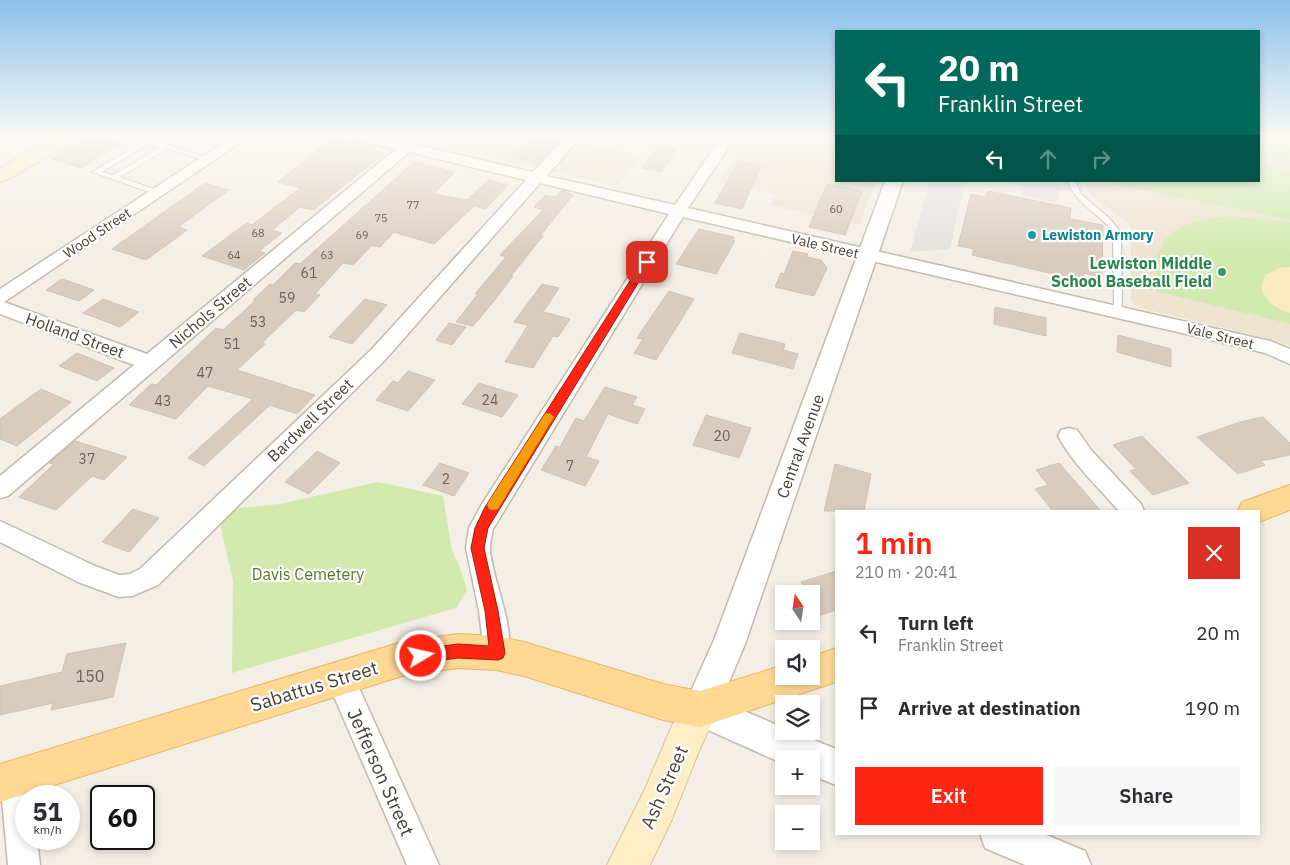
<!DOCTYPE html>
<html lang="en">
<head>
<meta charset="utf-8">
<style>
	:root { --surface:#fff; --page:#f7f7f7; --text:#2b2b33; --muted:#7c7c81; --accent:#ff2512 }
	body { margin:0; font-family:"IBM Plex Sans",sans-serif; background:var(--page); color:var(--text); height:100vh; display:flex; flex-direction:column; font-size:19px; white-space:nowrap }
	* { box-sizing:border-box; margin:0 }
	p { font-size:16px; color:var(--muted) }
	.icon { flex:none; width:28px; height:28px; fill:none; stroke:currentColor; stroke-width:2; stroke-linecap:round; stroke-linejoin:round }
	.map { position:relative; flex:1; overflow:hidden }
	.sheet { position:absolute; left:835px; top:510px; width:425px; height:325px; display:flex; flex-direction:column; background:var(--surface); border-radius:0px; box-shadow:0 2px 8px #0003 }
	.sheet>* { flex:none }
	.hud { position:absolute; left:835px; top:30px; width:425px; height:152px; border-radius:0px; box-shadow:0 2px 8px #0003; background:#00695c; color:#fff; overflow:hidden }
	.needle { width:32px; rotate:348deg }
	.buttons { position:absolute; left:775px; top:585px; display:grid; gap:10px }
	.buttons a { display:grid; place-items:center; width:45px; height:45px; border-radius:0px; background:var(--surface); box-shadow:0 2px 8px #0003; font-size:25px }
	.speed { position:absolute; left:15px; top:785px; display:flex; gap:10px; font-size:25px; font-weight:700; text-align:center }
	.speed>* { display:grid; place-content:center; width:65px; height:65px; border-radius:50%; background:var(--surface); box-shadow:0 2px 8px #0003; line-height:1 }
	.speed small { font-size:12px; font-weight:400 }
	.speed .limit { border:2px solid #111; border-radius:8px; background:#fff; color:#111 }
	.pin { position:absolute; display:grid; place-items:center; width:42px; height:42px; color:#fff; margin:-21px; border-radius:10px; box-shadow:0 2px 8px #0006 }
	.me { position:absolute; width:55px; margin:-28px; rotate:81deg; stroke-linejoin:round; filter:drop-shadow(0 0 4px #0008) }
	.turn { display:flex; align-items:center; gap:18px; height:105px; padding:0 20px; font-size:22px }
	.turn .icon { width:65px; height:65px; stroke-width:2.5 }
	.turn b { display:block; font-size:35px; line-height:42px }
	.lanes { display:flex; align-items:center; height:48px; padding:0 20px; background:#0003; justify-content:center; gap:25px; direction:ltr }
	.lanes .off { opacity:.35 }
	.round { display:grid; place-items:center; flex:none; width:52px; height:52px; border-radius:0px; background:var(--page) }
	.overview { display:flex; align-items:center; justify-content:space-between; height:85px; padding:0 20px }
	h1 { font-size:30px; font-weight:600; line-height:38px; color:var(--accent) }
	.action { display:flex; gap:10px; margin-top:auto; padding:10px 20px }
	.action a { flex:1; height:58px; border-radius:0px; background:var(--accent); color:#fff; font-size:20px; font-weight:600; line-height:58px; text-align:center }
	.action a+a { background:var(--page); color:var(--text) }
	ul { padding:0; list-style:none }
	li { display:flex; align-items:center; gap:15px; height:75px; padding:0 20px }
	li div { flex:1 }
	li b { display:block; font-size:19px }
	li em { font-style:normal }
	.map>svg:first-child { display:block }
	.education { fill:#ede3cf }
	.green { fill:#d2e9ad }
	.sand { fill:#f9eac0 }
	.parking { fill:#e4e2de }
	.building { fill:#d9ccbe; stroke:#d1c1ae }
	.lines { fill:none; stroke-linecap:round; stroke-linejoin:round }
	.service-casing { stroke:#c2b9ab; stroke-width:2 }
	.minor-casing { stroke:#c2b9ab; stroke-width:3 }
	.tertiary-casing { stroke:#c2b9ab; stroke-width:3 }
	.secondary-casing { stroke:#d5c094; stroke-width:2 }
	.primary-casing { stroke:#e8b660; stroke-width:2 }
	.service { fill:#fff; fill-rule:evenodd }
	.minor { fill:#fff; fill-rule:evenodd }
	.tertiary { fill:#fff; fill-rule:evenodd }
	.secondary { fill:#ffedc5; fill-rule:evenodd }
	.primary { fill:#ffd994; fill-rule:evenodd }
	.route { fill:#ff2512; stroke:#a6180c }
	.slow { fill:#f59e0b }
	.culture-dot { fill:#0f9aa8; stroke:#fff; stroke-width:2 }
	.leisure-dot { fill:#2e9e5b; stroke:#fff; stroke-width:2 }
	.labels { text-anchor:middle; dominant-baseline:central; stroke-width:4.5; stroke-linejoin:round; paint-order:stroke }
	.far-number-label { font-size:11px; fill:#6c6257 }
	.far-street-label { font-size:14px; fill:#473f35; stroke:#fff }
	.far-culture-label { font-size:14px; font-weight:bold; fill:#0d838f; stroke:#fff; text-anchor:start }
	.number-label { font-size:14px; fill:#6c6257 }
	.leisure-label { font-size:16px; font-weight:bold; fill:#27864d; stroke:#fff; text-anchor:end }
	.street-label { font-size:16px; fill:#473f35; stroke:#fff }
	.park-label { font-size:16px; fill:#4c7b26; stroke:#fff }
	.near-number-label { font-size:16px; fill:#6c6257 }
	.near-street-label { font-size:19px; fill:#473f35; stroke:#fff }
</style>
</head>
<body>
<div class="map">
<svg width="1290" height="865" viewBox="0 0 1290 865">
	<rect width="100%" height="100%" fill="#f4efe6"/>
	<!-- education -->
	<g class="education">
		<polygon points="430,136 567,136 565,139 641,156 617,186 423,142"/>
		<polygon points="617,136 836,136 836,181 876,181 859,225 771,205 777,194 720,182 735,157 654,140 651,143"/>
		<polygon points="1259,136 1290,136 1290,346 1274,340 1140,308 1135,305 1131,301 1131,228 1128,223 1089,194 1084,181 1259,181"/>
	</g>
	<!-- green -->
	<g class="green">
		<polygon points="1259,136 1290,136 1290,164 1259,158"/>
		<polygon points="1259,164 1290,170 1290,220 1106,183 1106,181 1259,181"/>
		<path d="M1231,216L1290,222V324L1156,291C1148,234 1182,219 1231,216Z"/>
		<polygon points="378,482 443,496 452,551 461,570 467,590 456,608 232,673 233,580 220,524 237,508 280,504"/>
	</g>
	<!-- sand -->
	<path class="sand" d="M1282,267H1290V313C1276,309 1265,301 1261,287L1265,275Z"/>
	<!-- parking -->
	<g class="parking">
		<polygon points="930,181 965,181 950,249 910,252"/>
		<polygon points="1003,181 1082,181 1082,193 1060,190 1057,203 1022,196 1024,186"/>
	</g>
	<!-- building -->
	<g class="building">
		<polygon points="90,136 120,144 81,168 52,159"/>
		<polygon points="533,136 564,136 538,163 511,157"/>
		<polygon points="331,139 355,144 358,142 368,144 374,146 373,150 385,153 313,210 300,207 272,230 282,233 259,251 265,253 244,270 202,256 247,223 252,225 300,188 278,182"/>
		<polygon points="659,145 677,148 661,172 642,168"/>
		<polygon points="739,161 761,166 742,209 715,203"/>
		<polygon points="414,162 455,172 433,194 467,200 488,180 508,185 485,209 474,206 434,244 394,232 380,247 372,245 353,265 343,263 315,294 320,295 304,312 296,310 262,343 265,344 237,370 315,395 297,414 270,405 204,466 188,458 253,399 208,386 176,419 129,405 151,384 156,385 216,328 223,330 256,300 253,300 270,284 273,285 295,263 300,264"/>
		<polygon points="205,183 229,190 178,227 187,230 146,260 112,249"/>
		<polygon points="827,184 862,191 845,235 809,227"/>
		<polygon points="562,190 573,195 540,236 543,236 511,276 513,276 494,301 473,326 456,322 478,294 475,294 506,257 500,255 543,210 534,207 545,195 555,197"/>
		<polygon points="988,191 1071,208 1070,219 1103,225 1102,277 1083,273 1083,281 972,255 974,249 958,246 971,194 986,197"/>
		<polygon points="699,229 734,237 732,240 735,241 716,274 676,264"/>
		<polygon points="793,251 808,254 807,257 821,260 827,268 814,296 775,287 781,273 784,274"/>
		<polygon points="62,279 94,290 79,301 46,290"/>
		<polygon points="542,284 559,288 543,312 570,319 558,337 553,336 533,368 505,362 528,325 514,322"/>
		<polygon points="669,291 694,299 656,360 634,353 643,339 637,338"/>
		<polygon points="103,299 139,312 120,327 83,313"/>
		<polygon points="365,299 387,305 352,344 329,337"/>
		<polygon points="995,307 1046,318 1046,336 994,324"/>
		<polygon points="449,323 466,327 452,345 436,340"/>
		<polygon points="740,333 785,344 783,350 798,354 793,369 732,353"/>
		<polygon points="1118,335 1171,349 1171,367 1117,352"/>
		<polygon points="77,353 114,368 97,381 59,366"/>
		<polygon points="408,371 435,380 408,411 376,400 393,381 398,383"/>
		<polygon points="479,383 518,395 502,417 462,404"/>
		<polygon points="605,387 637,397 632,405 645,409 637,424 608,414 586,457 599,461 585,486 541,470 556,446 560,447 576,418 584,421"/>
		<polygon points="41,389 71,402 17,446 0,439 0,419"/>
		<polygon points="706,415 751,428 739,458 693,445"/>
		<polygon points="1263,417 1290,443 1290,455 1261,461 1265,465 1238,474 1197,437 1240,422"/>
		<polygon points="1142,436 1189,483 1153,495 1130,471 1136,469 1113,445"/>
		<polygon points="75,441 127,457 104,480 92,476 56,510 19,497 54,464 49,463"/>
		<polygon points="317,451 340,463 309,494 285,482"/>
		<polygon points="440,463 469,473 454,496 423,485"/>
		<polygon points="1059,463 1101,511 1053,511 1035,489 1048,485 1036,470"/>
		<polygon points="835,464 871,474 864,511 824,511"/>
		<polygon points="133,509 159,518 129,552 102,542"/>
		<polygon points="836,571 836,610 818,616 811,603 811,594 807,594 801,582"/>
		<polygon points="126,643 113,697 51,710 53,703 0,715 0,686 62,672 67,654"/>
	</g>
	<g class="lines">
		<defs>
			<g id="service">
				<path d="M120,136H130L154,142L164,136H171L161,143L212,159L209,161L167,149L120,177L162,192L155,194L92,172L141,143L121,137ZM148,144L160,148L113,175L102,172Z"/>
				<path d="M1068,181H1075L1081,194L1109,218L1121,232L1122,313L1121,315H1115L1114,313L1113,232C1099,213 1076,205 1068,181Z"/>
			</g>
			<g id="minor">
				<path d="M234,136H250L4,302L147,354L396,149L354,139L352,136H376L404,142L410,137L415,136L422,140L417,145L533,172L566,136H581L547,176L675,205L722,136H736L688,208L1270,341L1290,349V364L1265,353L1182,333L683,217L493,529C492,535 490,542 490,548C491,579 519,633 506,662L497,666L488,662L484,653L479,611L466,548L469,528L482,504L669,214L540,183L385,360L158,585L132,596L119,597L78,582L0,542V521L95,566L119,575L130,574L140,569L371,350L526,180L409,152L8,496L0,498V476L134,365L0,314V289Z"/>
				<path d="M1069,428L1077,430L1091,450L1141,504L1144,511H1119C1098,487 1073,464 1058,436L1061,430Z"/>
				<polygon points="340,664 350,668 439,865 407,865 326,678 330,668"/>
				<polygon points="15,763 25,768 30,778 32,796 26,796 26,839 37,839 40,865 8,865 0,778 5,768"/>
			</g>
			<g id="tertiary">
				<polygon points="885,181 903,181 745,644 721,701 784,728 784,731 792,731 836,749 836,785 811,775 811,759 784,759 784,764 688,721 683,709 714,640"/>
				<polygon points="980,834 1044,834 1085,851 1091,865 1025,865 985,848"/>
			</g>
			<g id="secondary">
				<polygon points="57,136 79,136 76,140 7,180 0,182 0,168"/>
				<polygon points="700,691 713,696 718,709 699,751 672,819 650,865 607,865 644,791 671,728 687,696"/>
			</g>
			<g id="primary">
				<polygon points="1290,485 1290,510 1259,522 1259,511 1238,511 1242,502"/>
				<polygon points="458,634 497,636 524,642 663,684 700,691 784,665 784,676 811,676 811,657 836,648 836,682 700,727 663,720 524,676 497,670 458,668 402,676 0,802 0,764 402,642"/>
			</g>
		</defs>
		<!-- service casing -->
		<use href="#service" class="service-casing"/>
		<!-- minor casing -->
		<use href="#minor" class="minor-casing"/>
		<!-- tertiary casing -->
		<use href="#tertiary" class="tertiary-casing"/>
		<!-- secondary casing -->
		<use href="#secondary" class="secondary-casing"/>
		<!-- primary casing -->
		<use href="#primary" class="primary-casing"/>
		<!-- service -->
		<use href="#service" class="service"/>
		<!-- minor -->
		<use href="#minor" class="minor"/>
		<!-- tertiary -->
		<use href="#tertiary" class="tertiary"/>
		<!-- secondary -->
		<use href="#secondary" class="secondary"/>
		<!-- primary -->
		<use href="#primary" class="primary"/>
	</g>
	<!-- sky -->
	<linearGradient id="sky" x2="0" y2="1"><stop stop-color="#8bc2ec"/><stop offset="0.53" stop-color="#faf8f4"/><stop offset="1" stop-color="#faf8f4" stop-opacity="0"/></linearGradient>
	<rect width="1290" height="257" fill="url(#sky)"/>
	<!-- route -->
	<polygon class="route" points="647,259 651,262 488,528 484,548 498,611 505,653 503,658 498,660 458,658 421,663 416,661 414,656 416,651 421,649 458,644 489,646 485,611 471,548 475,528 485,507 642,262"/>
	<!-- slow -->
	<polygon class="slow" points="549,413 554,417 498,509 494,510 489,509 487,505 489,501 545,414"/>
	<!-- markers -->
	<circle class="culture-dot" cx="1032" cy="235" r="5"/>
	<circle class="leisure-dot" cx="1222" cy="272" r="5"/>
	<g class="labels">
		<!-- far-number labels -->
		<g class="far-number-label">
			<text x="413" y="205">77</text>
			<text x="836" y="209">60</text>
			<text x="381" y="218">75</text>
			<text x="258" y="233">68</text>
			<text x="362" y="235">69</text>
			<text x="234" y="255">64</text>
			<text x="327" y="255">63</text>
		</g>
		<!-- far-street labels -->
		<g class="far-street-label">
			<text transform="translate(97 233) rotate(-34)">Wood Street</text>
			<text transform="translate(825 246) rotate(13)">Vale Street</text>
			<text transform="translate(1220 336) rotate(14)">Vale Street</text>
		</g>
		<!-- far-culture labels -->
		<g class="far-culture-label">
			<text x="1042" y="235">Lewiston Armory</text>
		</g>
		<!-- number labels -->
		<g class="number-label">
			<text x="309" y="273">61</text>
			<text x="287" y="298">59</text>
			<text x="258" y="322">53</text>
			<text x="232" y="344">51</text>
			<text x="205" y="373">47</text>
			<text x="490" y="400">24</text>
			<text x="163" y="401">43</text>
			<text x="722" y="436">20</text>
			<text x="87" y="459">37</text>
			<text x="570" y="466">7</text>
			<text x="446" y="479">2</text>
		</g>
		<!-- leisure labels -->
		<g class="leisure-label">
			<text x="1212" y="263">Lewiston Middle<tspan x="1212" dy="18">School Baseball Field</tspan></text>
		</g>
		<!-- street labels -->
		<g class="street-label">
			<text transform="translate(210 312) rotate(-40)">Nichols Street</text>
			<text transform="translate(75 335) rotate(20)">Holland Street</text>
			<text transform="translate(310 420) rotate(-44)">Bardwell Street</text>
			<text transform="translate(800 446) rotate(-70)">Central Avenue</text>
		</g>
		<!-- park labels -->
		<g class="park-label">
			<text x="308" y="574">Davis Cemetery</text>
		</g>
		<!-- near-number labels -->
		<g class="near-number-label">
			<text x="90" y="676">150</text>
		</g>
		<!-- near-street labels -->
		<g class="near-street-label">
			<text transform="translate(314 686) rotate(-17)">Sabattus Street</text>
			<text transform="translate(381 772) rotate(66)">Jefferson Street</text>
			<text transform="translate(664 787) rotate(-66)">Ash Street</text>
		</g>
	</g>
</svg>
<div class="buttons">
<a><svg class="needle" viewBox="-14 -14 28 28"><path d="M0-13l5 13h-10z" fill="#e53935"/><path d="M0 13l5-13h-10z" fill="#7c7c81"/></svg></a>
<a><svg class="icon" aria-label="sound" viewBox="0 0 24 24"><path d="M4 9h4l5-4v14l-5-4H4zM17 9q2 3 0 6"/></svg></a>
<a><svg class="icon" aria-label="layers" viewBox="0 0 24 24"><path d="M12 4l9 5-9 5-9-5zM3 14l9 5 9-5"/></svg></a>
<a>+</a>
<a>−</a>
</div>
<div class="speed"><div>51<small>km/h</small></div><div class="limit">60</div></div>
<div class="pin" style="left:647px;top:262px;background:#d93025"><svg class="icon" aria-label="arrive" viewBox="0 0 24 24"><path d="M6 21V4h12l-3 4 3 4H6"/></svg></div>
<svg class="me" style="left:421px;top:656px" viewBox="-20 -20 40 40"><circle r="17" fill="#ff2512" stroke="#fff" stroke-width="3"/><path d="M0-11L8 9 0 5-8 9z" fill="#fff"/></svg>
<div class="hud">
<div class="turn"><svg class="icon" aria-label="left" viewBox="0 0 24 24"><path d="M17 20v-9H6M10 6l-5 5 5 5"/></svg><div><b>20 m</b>Franklin Street</div></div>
<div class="lanes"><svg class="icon" aria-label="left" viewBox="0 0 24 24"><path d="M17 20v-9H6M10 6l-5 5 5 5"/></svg><svg class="icon off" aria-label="ahead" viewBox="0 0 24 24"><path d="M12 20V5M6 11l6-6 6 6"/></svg><svg class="icon off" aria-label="right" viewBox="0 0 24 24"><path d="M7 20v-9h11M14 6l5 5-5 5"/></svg></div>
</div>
<section class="sheet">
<div class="overview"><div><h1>1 min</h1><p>210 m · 20:41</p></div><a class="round" style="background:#d93025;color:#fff"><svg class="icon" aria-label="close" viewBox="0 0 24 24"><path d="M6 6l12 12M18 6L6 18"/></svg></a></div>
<ul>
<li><svg class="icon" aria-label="left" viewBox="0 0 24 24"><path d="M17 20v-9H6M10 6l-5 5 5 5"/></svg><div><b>Turn left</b><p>Franklin Street</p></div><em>20 m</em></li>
<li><svg class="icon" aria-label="arrive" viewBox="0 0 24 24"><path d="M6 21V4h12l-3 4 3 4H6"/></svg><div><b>Arrive at destination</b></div><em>190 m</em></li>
</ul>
<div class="action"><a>Exit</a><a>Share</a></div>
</section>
</div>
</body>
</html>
